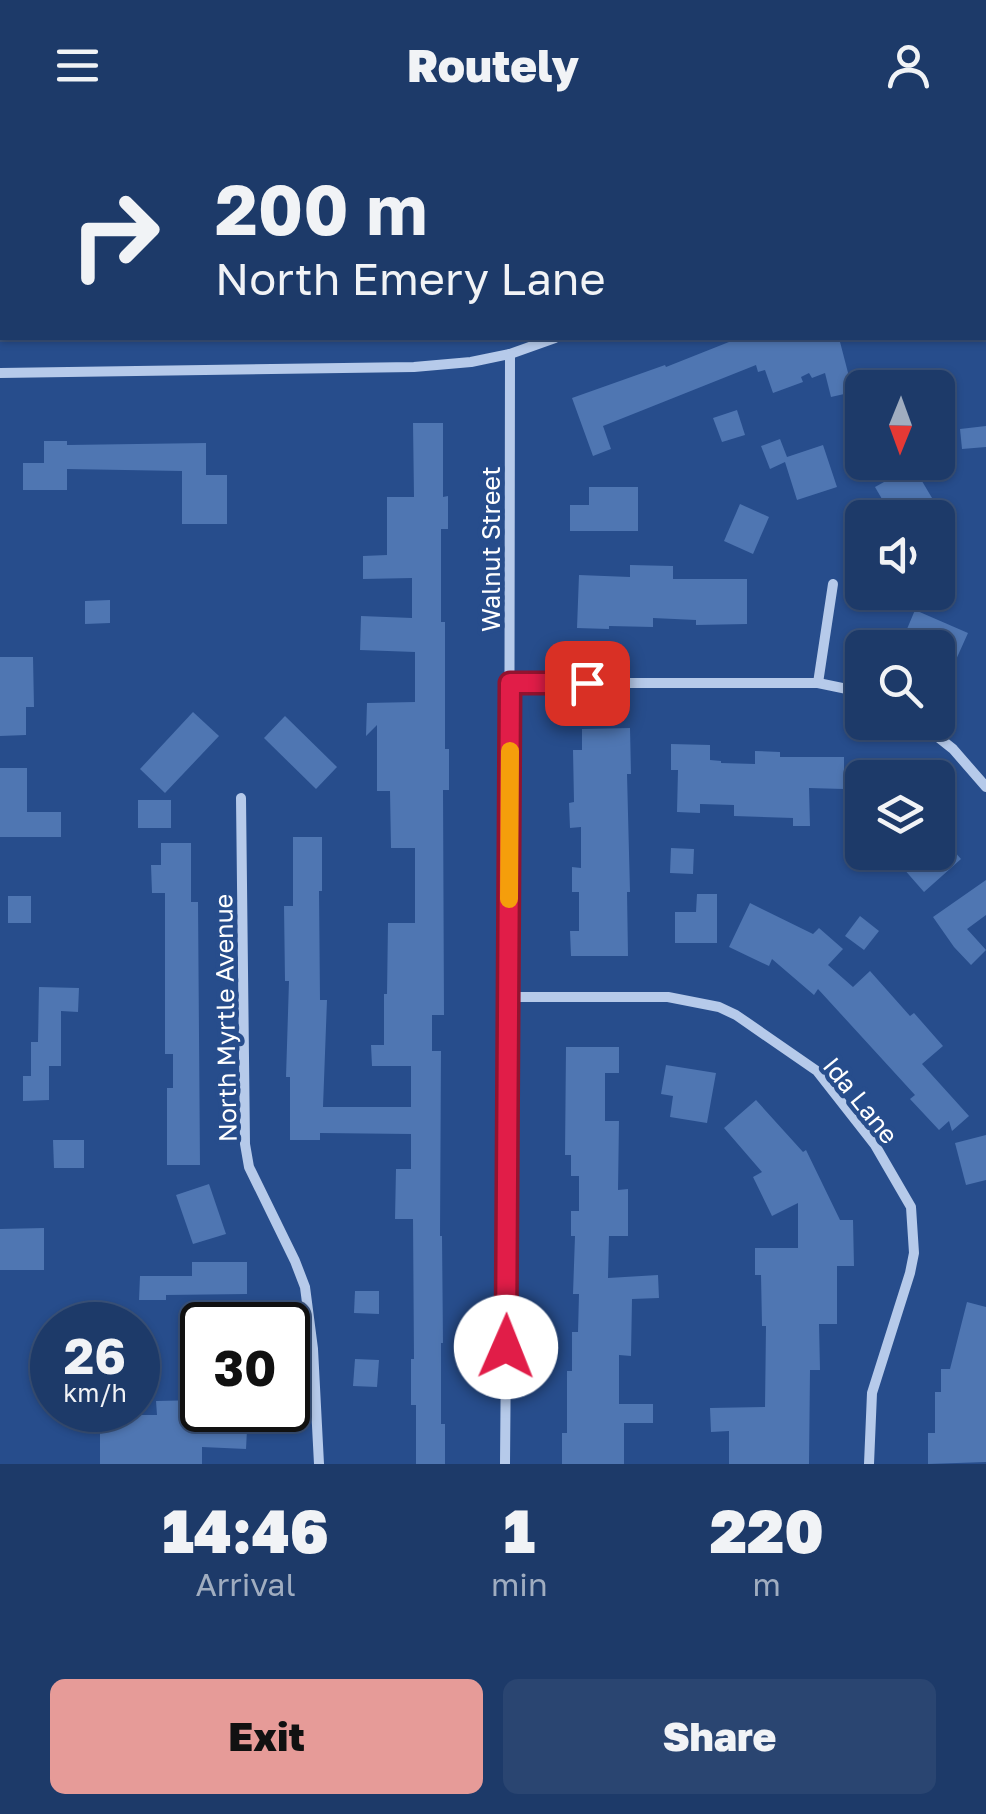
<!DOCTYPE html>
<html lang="en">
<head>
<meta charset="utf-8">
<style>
	:root { --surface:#1d3a69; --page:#2a4571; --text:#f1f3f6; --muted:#a0adc0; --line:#3b547d; --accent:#e69b98 }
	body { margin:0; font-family:"Golos Text",sans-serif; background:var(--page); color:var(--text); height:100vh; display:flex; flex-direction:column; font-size:38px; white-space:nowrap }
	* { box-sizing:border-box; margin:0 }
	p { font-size:32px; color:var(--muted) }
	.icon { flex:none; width:55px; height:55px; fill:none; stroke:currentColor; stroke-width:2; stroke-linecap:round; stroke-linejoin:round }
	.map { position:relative; height:1334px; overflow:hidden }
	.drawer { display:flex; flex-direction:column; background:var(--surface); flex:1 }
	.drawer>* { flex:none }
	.banner { position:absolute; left:0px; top:0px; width:988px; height:210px; box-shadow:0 2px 8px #0004,0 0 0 2px var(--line); background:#1d3a69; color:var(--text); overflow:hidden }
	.needle { width:65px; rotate:181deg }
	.buttons { position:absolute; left:845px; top:240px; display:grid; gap:20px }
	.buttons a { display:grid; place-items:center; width:110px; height:110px; border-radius:15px; background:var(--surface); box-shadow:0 2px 8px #0004,0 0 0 2px var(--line); font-size:50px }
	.speed { position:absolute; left:30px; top:1172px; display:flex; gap:20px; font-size:50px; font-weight:700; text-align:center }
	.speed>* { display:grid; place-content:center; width:130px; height:130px; border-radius:50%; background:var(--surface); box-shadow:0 2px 8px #0004,0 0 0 2px var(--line); line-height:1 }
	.speed small { font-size:25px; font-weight:400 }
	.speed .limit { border:5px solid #111; border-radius:15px; background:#fff; color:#111 }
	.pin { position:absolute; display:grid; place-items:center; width:85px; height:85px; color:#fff; margin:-42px; border-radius:20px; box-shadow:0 5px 15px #0006 }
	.me { position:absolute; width:110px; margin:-55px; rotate:1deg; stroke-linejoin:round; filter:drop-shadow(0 0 8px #0008) }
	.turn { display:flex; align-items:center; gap:35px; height:210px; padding:0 50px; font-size:45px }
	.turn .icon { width:130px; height:130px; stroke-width:2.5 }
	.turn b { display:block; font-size:70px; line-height:85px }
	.eta { display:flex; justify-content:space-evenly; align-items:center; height:170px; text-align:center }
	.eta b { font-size:60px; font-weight:800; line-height:70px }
	.button { display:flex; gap:20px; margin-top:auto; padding:20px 50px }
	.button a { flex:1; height:115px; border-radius:15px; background:var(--accent); color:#111; font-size:40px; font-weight:800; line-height:115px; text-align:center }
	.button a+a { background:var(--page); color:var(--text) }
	header { display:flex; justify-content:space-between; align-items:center; height:130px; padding:0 50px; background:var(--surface); font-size:45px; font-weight:800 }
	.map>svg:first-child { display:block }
	.building { fill:#4f76b2 }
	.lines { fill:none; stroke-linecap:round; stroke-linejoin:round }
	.street { stroke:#b6caea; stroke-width:10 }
	.route-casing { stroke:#92132f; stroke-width:25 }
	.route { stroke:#e11d48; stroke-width:18 }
	.slow { stroke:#f59e0b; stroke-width:18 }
	.labels { text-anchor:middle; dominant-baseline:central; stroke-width:9; stroke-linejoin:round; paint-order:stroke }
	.street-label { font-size:25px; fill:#fff; stroke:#274d8c }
</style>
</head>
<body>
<header><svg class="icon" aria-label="menu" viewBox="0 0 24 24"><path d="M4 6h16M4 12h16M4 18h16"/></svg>Routely<svg class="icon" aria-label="person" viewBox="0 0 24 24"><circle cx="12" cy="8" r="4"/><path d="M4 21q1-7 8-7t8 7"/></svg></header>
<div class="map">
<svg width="986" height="1334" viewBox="0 0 986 1334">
	<rect width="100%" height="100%" fill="#274d8c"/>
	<!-- building -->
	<g class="building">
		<polygon points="739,208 839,208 853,262 831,267 825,243 812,248 809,243 801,247 803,252 773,263 765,240 758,242 756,235 603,296 611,319 593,326 572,268 665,235 666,237"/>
		<polygon points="737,280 745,305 722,312 713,288"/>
		<polygon points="413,293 443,293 443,367 448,366 448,399 441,399 441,492 445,492 445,619 449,619 449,660 443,660 444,885 432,885 432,921 441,921 440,1106 442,1106 443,1213 441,1213 441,1294 445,1294 445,1334 416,1334 416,1275 411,1275 411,1229 414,1229 413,1089 395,1089 396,1039 411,1039 411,1004 320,1003 320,1010 290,1010 290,947 286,947 289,851 285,851 284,776 293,776 293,707 322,707 322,761 319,761 320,870 327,870 323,977 411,977 411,936 372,936 371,915 384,915 384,864 387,864 388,793 415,793 415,718 391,718 390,661 377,661 377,595 366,606 367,573 415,572 415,522 360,520 361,486 412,488 412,448 363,449 363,426 387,425 387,367 414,367"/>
		<polygon points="986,296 986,317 962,319 960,299"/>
		<polygon points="780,309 787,327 823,315 837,357 797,370 785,332 770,339 761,316"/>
		<polygon points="44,311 67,311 67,315 206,313 206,345 227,345 227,394 182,394 182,341 67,339 67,360 23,360 23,333 44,333"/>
		<polygon points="913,336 932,368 898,388 893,388 875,357"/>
		<polygon points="589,357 638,357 638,401 570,401 570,375 589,375"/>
		<polygon points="740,374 769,387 753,424 724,411"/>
		<polygon points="630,435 673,436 673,449 747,449 747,494 696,495 696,490 653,488 653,497 609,496 609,499 577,498 579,445 630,447"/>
		<polygon points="110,470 110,493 85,494 85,471"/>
		<polygon points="915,480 968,503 950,543 938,537 938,518 899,518"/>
		<polygon points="0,527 33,527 34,577 26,577 26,605 0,606"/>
		<polygon points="193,582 219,606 165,663 140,639"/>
		<polygon points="285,586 337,637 316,659 264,608"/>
		<polygon points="630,598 631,644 627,644 630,762 627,762 628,826 571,826 570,801 579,801 579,762 572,762 572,737 581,738 581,697 570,698 569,673 574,672 573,620 582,620 582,599"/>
		<polygon points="671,614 710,615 710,630 721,631 721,633 755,634 755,621 780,622 780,627 844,627 844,659 809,658 810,696 793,696 793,688 734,686 734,675 700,674 700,683 677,682 678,640 671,640"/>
		<polygon points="0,638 27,638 27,682 61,682 61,707 0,707"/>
		<rect x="138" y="670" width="33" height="28"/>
		<polygon points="938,703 961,729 924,762 889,722 938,722"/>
		<polygon points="161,713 191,713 191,772 198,772 200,1035 167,1035 167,958 173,958 173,924 165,924 165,763 152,763 151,735 161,735"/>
		<polygon points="671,718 694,719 693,744 670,743"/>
		<polygon points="986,750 986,785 967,799 986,820 971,835 954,817 933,787"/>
		<polygon points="697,764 717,764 717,813 675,813 675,782 696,782"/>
		<rect x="8" y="766" width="23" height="27"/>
		<polygon points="750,773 813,804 819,798 843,819 828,835 853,857 870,841 910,886 914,883 943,916 922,934 969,986 952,1001 949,991 939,1000 910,969 915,965 818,859 814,865 772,829 769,836 729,817"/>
		<polygon points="860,786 879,801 864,820 845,806"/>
		<polygon points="39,857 79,858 78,882 61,881 61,936 49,936 49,970 23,971 23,946 31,946 31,912 38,912"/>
		<polygon points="566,917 619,917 619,943 605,943 605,991 619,991 618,1060 628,1059 628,1106 609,1106 608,1148 658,1145 659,1168 632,1169 631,1226 619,1225 619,1274 653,1274 653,1293 624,1293 624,1334 562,1334 562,1303 567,1303 567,1241 572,1241 572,1202 578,1202 579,1164 573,1164 575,1106 571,1106 571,1081 579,1081 579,1046 571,1046 571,1025 565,1025"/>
		<polygon points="666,935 716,943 707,993 670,987 673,966 661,964"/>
		<polygon points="756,970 803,1022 806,1020 840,1090 853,1090 854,1136 837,1136 837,1194 819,1194 820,1240 810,1240 809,1334 729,1334 729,1301 711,1302 710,1278 765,1277 766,1196 762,1196 761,1145 755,1145 755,1118 798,1118 798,1073 772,1086 753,1047 762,1042 724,998"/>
		<polygon points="986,1005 986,1050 966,1055 955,1013"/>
		<polygon points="53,1010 84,1010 84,1038 54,1038"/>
		<polygon points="209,1054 226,1104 193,1114 176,1065"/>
		<polygon points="44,1098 44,1140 0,1140 0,1099"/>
		<polygon points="192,1132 247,1132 247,1164 166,1165 166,1170 139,1170 140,1146 192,1146"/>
		<polygon points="355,1161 379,1161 379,1184 354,1183"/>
		<polygon points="967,1172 986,1177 986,1332 928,1334 928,1303 935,1303 935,1262 941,1262 941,1239 950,1239"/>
		<polygon points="355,1229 379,1230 377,1257 353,1256"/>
		<polygon points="201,1270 201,1280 248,1280 246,1319 202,1317 202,1334 100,1334 100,1285 157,1285 156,1271"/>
	</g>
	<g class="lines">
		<!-- street -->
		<g class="street">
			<polyline points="662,0 662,2"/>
			<polyline points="985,101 986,101"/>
			<polyline points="0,243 414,237 471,232 510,224 555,208"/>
			<polyline points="510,553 818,553 847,559 862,565"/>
			<polyline points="818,553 833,454"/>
			<polyline points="919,592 953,619 986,657"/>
			<polyline points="241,668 245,1014 249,1037 295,1131 305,1157 313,1219 319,1334"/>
			<polyline points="509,867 668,867 719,877 736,885 817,941 875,1015 911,1077 914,1123 910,1143 872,1263 869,1334"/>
			<polyline points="505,1334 509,867 510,224"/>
		</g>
	</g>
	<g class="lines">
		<defs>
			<polyline id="route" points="506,1217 510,553 587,553"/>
		</defs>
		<!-- route casing -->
		<use href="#route" class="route-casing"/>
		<!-- route -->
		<use href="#route" class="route"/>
		<!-- slow -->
		<polyline class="slow" points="509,769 510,621"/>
	</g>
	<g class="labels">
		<!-- street labels -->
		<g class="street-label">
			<text transform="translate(490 419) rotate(-90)">Walnut Street</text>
			<text transform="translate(225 888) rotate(-91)">North Myrtle Avenue</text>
			<text transform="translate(861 970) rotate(51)">Ida Lane</text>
		</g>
	</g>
</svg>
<div class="buttons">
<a><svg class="needle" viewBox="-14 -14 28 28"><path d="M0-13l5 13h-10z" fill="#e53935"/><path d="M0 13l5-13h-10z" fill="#a0adc0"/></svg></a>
<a><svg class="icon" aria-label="sound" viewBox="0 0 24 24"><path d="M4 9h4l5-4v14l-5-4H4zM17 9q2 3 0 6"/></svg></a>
<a><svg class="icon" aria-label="search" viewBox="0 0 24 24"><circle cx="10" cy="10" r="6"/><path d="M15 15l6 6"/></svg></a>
<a><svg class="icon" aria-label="layers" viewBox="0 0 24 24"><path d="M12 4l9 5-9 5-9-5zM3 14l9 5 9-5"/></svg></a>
</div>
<div class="speed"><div>26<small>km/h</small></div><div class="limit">30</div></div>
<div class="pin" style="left:587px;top:553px;background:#d93025"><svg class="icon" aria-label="arrive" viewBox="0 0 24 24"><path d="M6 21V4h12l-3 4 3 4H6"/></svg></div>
<svg class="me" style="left:506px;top:1217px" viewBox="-20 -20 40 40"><circle r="19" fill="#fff"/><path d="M0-13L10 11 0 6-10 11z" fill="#e11d48"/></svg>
<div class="banner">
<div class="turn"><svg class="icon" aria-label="right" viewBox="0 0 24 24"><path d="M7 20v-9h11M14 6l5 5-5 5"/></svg><div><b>200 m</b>North Emery Lane</div></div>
</div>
</div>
<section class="drawer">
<div class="eta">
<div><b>14:46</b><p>Arrival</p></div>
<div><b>1</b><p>min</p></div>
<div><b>220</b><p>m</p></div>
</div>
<div class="button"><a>Exit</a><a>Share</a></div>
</section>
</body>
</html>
